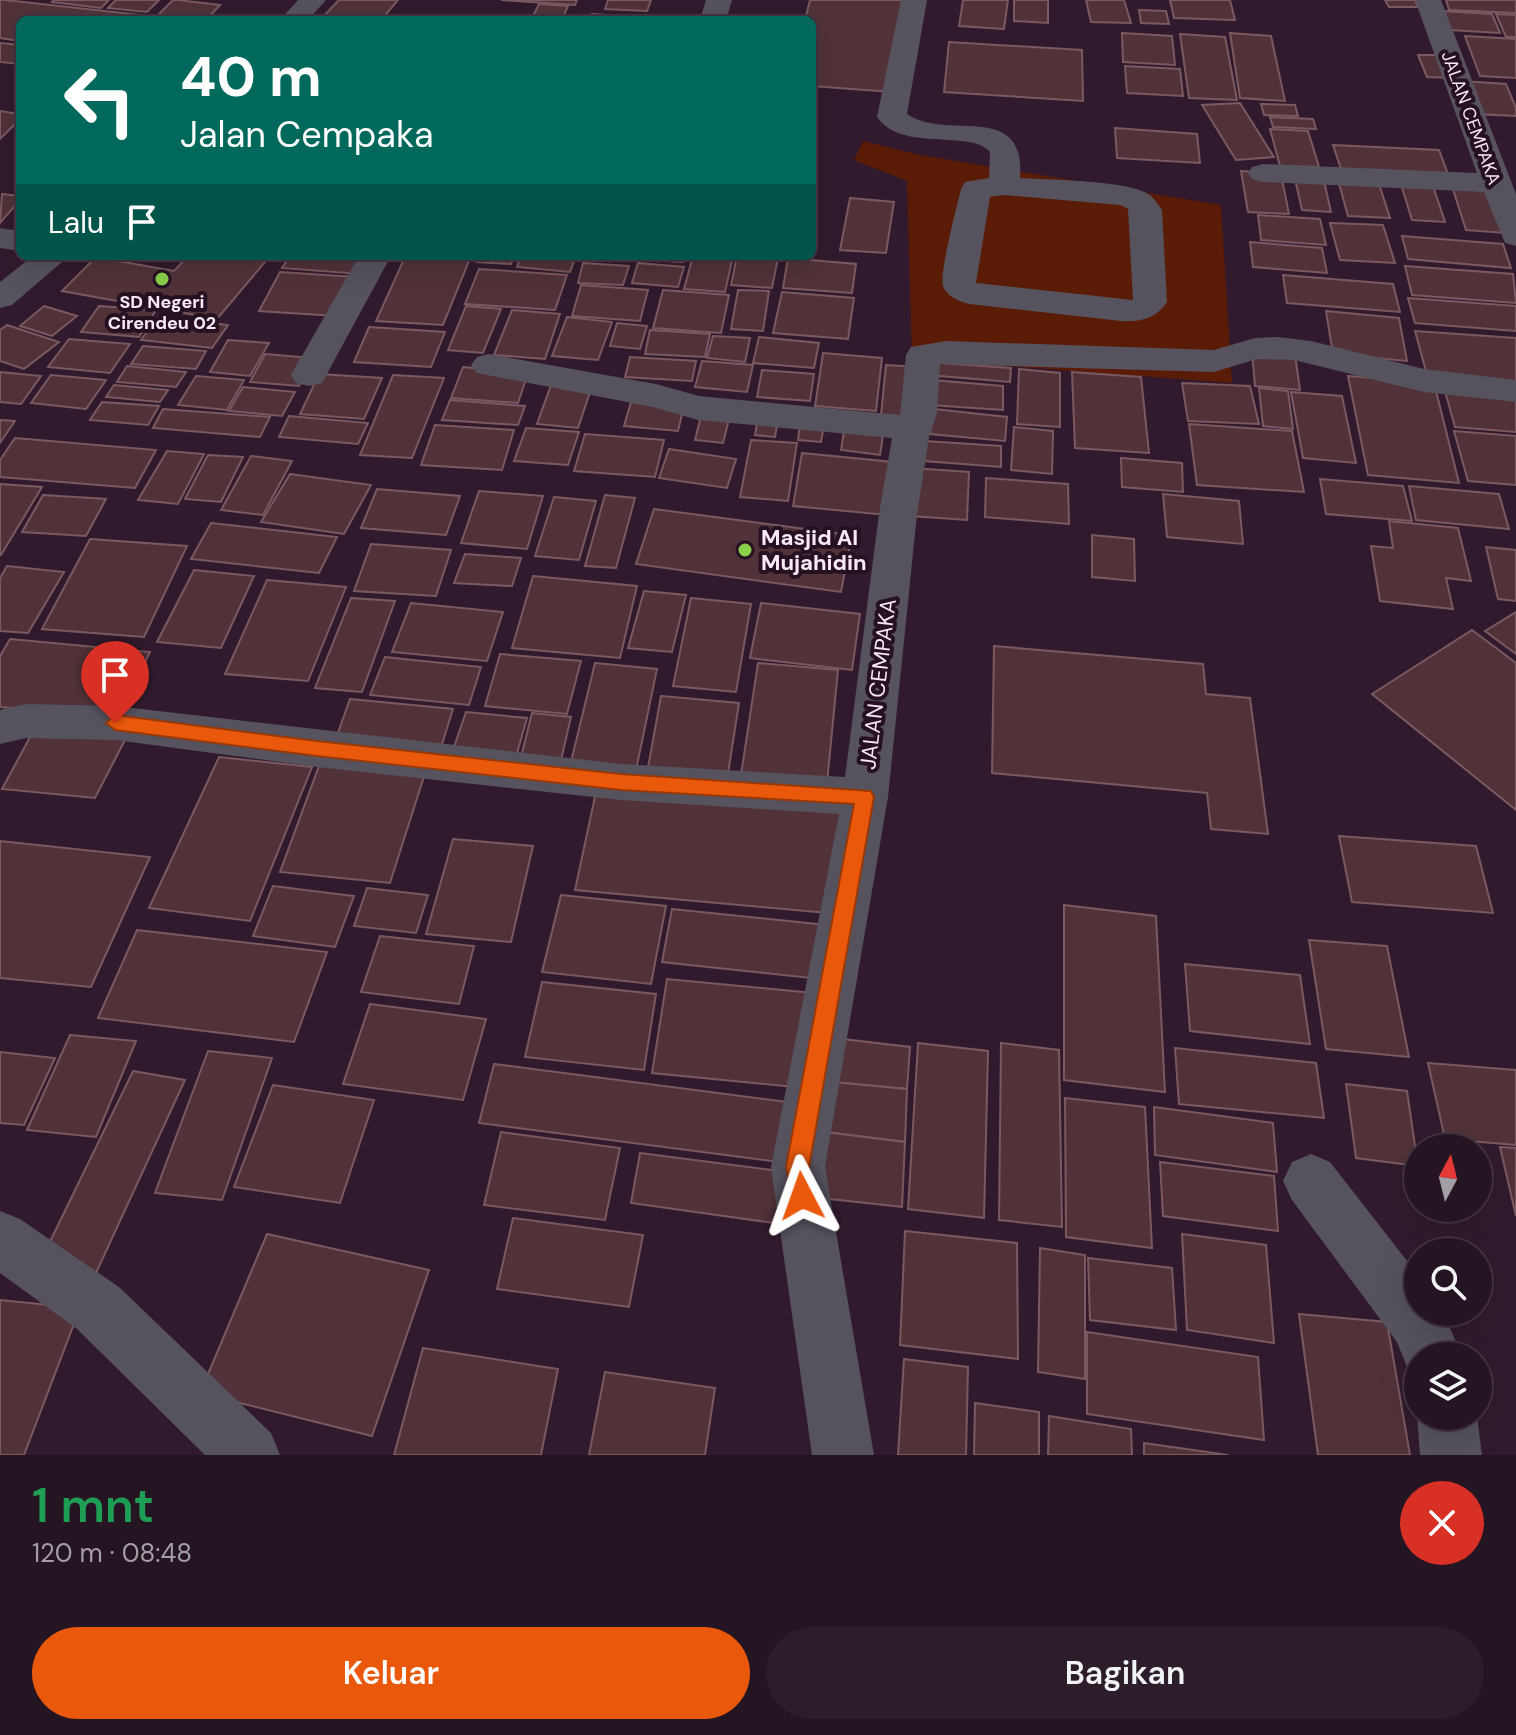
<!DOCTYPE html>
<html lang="id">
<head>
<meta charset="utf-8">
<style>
	:root { --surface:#251422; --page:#2d1d2a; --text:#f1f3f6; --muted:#a39ea5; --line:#423340; --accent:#ea580c }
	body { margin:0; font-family:"DM Sans",sans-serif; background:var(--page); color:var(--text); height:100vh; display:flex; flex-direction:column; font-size:30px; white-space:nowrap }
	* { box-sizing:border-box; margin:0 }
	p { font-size:26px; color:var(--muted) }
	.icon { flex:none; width:44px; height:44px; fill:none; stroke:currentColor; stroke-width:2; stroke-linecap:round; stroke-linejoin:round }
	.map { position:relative; height:1455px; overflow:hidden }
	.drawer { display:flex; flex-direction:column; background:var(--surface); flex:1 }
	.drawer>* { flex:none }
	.guide { position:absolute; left:16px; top:16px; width:800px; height:244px; border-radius:12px; box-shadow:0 8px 32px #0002,0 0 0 2px var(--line); background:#00695c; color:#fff; overflow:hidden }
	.needle { width:52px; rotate:7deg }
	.tools { position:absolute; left:1404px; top:1134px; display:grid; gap:16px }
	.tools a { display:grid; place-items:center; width:88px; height:88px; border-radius:50%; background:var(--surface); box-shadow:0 8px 32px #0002,0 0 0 2px var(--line); font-size:40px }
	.pin { position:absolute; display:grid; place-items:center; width:68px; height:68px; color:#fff; margin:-82px -34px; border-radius:50% 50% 50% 0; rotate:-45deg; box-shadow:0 0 8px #0007 }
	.pin .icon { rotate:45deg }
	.me { position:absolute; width:88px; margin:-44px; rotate:356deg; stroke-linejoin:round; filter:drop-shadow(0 0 6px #0008) }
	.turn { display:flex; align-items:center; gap:28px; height:168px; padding:0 32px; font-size:36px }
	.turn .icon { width:104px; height:104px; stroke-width:2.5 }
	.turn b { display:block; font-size:56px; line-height:68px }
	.then { display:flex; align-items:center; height:76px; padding:0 32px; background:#0003; gap:16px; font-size:30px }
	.round { display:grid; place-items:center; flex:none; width:84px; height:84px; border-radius:42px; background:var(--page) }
	.headline { display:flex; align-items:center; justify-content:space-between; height:136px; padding:0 32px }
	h1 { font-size:48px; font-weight:600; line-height:60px; color:#1e9e55 }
	.action { display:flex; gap:16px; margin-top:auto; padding:16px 32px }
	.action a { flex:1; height:92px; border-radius:48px; background:var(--accent); color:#fff; font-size:32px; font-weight:600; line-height:92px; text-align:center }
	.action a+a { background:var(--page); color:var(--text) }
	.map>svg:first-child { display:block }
	.green { fill:#5a1b07 }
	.building { fill:#513239; stroke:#7b5960; stroke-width:2 }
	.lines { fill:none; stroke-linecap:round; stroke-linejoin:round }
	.minor { fill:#56525e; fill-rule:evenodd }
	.route { fill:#ea580c; stroke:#983908; stroke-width:2 }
	.poi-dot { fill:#89cf48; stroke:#261123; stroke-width:3 }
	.labels { text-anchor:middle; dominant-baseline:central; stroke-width:8; stroke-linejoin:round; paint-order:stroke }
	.far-street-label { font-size:18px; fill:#f9e9f5; stroke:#261123 }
	.far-poi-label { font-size:18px; font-weight:bold; fill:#f9e9f5; stroke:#261123 }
	.poi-label { font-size:22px; font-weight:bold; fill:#f9e9f5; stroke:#261123; text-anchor:start }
	.street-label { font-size:22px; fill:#f9e9f5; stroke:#261123 }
</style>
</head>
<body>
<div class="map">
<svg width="1516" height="1455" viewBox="0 0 1516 1455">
	<rect width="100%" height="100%" fill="#311a2d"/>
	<!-- green -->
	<polygon class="green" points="863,141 920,155 1221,205 1232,383 912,359 907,181 854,160"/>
	<!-- building -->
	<g class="building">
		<polygon points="0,0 5,0 141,15 136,20 20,20 20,41 0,38"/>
		<polygon points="54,0 109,0 101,8 52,2"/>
		<polygon points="116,0 159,0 147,12 108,8"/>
		<polygon points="173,0 178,0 220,5 206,20 155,18"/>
		<polygon points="339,0 398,0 381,20 320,20"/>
		<polygon points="501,0 577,0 575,5"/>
		<polygon points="608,0 651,0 647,11 605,9"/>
		<polygon points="810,0 907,0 892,92 812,86 812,20 805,20"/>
		<polygon points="963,0 1008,0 1004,29 959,26"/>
		<polygon points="1014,0 1048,0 1048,23 1014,21"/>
		<polygon points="1086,0 1124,0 1131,23 1091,22"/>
		<polygon points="1170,0 1230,0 1235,20 1174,18"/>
		<polygon points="1385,0 1415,0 1418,7 1389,7"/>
		<polygon points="1446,0 1516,0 1516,13 1449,10"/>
		<polygon points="539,4 568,6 562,20 531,20"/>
		<polygon points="1139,10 1166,11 1169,24 1141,23"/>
		<polygon points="1442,11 1492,14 1500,33 1449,30"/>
		<polygon points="592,14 635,17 634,20 590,20"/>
		<polygon points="1496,14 1516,15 1516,37 1506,37"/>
		<polygon points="1122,33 1172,36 1175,65 1123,62"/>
		<polygon points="1230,33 1271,36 1285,101 1240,98"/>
		<polygon points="1180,34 1225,37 1237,100 1189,98"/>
		<polygon points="1465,36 1516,39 1516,78 1480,76"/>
		<polygon points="949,42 1082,50 1083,101 944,92"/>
		<polygon points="0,43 20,45 20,64 0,62"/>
		<polygon points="1418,55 1440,55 1449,78 1427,77"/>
		<polygon points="1125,66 1180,69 1183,96 1127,93"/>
		<polygon points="1462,81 1506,84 1516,108 1516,116 1475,114"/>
		<polygon points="1240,103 1274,157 1236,160 1202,105"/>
		<polygon points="1261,104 1295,105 1298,116 1264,115"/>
		<polygon points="0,111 20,114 20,119 0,139"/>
		<polygon points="1270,117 1313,119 1316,129 1273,127"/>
		<polygon points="1115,128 1197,134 1200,163 1117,158"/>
		<polygon points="1270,129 1308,131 1319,167 1280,166"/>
		<polygon points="1333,145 1439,150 1449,177 1342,172"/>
		<polygon points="1241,171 1281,174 1289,214 1248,212"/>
		<polygon points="1337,176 1377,178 1390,218 1348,216"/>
		<polygon points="1295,179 1324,181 1331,212 1302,210"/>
		<polygon points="1400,181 1432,183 1445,222 1412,220"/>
		<polygon points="1452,186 1489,189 1505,233 1466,230"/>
		<polygon points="2,194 20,196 20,200 0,223"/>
		<polygon points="850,198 894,202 886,253 840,250"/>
		<polygon points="1258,215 1320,219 1326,245 1261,240"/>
		<polygon points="1330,223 1383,225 1395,263 1340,260"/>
		<polygon points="1402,236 1503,244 1511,268 1408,259"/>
		<polygon points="1250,242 1322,248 1327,273 1253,267"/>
		<polygon points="188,256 270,256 217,319 62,291 96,257 174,271"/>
		<polygon points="290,256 369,256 360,274 282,268"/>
		<polygon points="479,256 514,256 511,264 477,262"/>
		<polygon points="521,256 576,256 570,272 517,267"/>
		<polygon points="592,256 643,256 642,260"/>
		<polygon points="648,256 685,256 683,262 647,260"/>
		<polygon points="693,256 733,256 725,292 684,289"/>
		<polygon points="737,256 778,258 772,288 731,285"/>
		<polygon points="405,257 469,261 443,325 376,321"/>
		<polygon points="788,258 856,264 852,293 783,288"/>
		<polygon points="583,263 629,266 623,285 578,283"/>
		<polygon points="638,263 684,267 678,287 632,283"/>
		<polygon points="1405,266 1513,274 1516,303 1412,295"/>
		<polygon points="479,269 567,275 555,310 465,304"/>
		<polygon points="280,272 355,277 336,316 259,311"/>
		<polygon points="1283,275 1393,284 1400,312 1287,303"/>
		<polygon points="581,285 648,290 640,321 572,316"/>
		<polygon points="663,290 729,295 721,333 653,328"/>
		<polygon points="738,290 769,291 763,331 731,329"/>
		<polygon points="782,292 854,298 848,339 773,333"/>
		<polygon points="1408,298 1516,306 1516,331 1415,323"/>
		<polygon points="44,306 77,316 52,336 20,326"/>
		<polygon points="99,306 156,310 139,337 81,332"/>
		<polygon points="466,306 501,309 483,353 448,350"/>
		<polygon points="512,310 560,314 545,359 494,355"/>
		<polygon points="1326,311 1399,318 1407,361 1333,354"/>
		<polygon points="158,317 228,325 212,348 141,340"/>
		<polygon points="567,317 612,322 598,360 552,356"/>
		<polygon points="617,323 647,326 640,349 610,346"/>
		<polygon points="7,325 59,342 24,369 0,361 0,330"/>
		<polygon points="369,327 445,332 431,367 354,362"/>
		<polygon points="650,330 710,334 705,357 645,354"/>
		<polygon points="1415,331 1516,338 1516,382 1427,375"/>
		<polygon points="713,336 750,338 745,362 707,358"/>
		<polygon points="759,337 819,343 814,368 753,363"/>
		<polygon points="69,339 130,344 110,373 48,367"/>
		<polygon points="228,340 269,343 250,376 210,372"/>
		<polygon points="143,346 206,351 196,369 131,364"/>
		<polygon points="1252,351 1295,355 1300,390 1255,386"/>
		<polygon points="823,353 882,358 876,411 815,406"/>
		<polygon points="265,354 313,358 299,386 250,382"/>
		<polygon points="630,357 696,361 692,381 625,377"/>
		<polygon points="702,361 753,365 747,392 695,387"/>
		<polygon points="929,362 1011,368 1010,382 928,375"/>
		<polygon points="886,365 918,367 915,417 881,415"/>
		<polygon points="127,366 186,372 176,387 117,382"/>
		<polygon points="463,367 528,373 518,403 451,398"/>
		<polygon points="1019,369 1060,373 1060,427 1017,424"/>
		<polygon points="762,370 814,374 810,401 757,397"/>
		<polygon points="0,372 41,376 21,404 0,402"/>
		<polygon points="1072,372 1141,377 1149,453 1075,448"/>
		<polygon points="319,374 382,378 364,419 300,414"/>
		<polygon points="51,375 106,380 86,409 31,403"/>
		<polygon points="393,375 444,378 412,458 360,455"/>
		<polygon points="196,376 244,380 227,410 178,405"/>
		<polygon points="1348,376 1434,383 1459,483 1368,475"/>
		<polygon points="932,380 1003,386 1003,410 930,405"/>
		<polygon points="1182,383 1250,386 1259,424 1188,421"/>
		<polygon points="114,385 168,390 160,402 106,397"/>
		<polygon points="551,385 591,389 578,428 537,424"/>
		<polygon points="243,387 295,392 282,416 229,411"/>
		<polygon points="1259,388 1288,391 1293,429 1263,426"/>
		<polygon points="1445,391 1516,397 1516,432 1455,427"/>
		<polygon points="1291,392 1342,396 1356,463 1303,458"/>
		<polygon points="450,400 525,406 518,425 442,420"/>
		<polygon points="102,402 159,406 148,425 90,420"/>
		<polygon points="631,402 684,406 678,431 624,426"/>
		<polygon points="163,409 270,417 260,437 153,428"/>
		<polygon points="934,409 1007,417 1005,441 930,434"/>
		<polygon points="702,412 730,415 723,443 695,440"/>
		<polygon points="289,416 368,423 358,444 279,437"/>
		<polygon points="758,418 778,420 775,437 755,435"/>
		<polygon points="0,420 15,421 0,443"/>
		<polygon points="800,423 824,425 821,442 798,440"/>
		<polygon points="1189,424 1292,431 1304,492 1197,485"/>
		<polygon points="435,425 514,430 502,470 421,465"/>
		<polygon points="845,425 884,429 880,455 841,450"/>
		<polygon points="1014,427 1053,431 1052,474 1011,470"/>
		<polygon points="526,428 579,432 568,465 514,461"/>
		<polygon points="1454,431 1516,436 1516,485 1468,481"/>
		<polygon points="585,434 664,440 655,477 574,471"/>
		<polygon points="15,438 156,450 135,488 0,477 0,460"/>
		<polygon points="751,440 797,443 788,501 740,497"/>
		<polygon points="925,441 1001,446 1001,467 924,461"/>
		<polygon points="669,449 736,459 727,488 659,478"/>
		<polygon points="167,451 204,454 178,504 138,500"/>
		<polygon points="802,453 893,462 887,515 793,506"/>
		<polygon points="208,455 243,457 221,502 185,499"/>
		<polygon points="251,456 292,461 263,515 221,510"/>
		<polygon points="1121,458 1182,463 1183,492 1122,487"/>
		<polygon points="913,468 969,472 967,520 910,516"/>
		<polygon points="290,474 371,485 344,534 261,522"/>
		<polygon points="986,478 1068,484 1069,524 985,517"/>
		<polygon points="1320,479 1403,486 1412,521 1326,514"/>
		<polygon points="0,484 42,487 1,555 0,555"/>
		<polygon points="1409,486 1499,494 1509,529 1416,520"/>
		<polygon points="377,489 460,496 446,535 361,528"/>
		<polygon points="479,491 543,496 527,549 461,543"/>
		<polygon points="1163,494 1239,501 1243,544 1167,537"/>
		<polygon points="43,495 106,499 86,536 22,532"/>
		<polygon points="605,495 635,498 616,568 585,566"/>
		<polygon points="554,497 596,501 579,560 535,556"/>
		<polygon points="654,509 852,535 841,592 636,564"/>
		<polygon points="1389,521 1458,528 1471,581 1446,578 1453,609 1380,601 1371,546 1393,548"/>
		<polygon points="211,523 337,537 319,573 191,559"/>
		<polygon points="1092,535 1134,539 1135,581 1092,577"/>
		<polygon points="90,539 187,546 144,637 42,629"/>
		<polygon points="371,544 451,550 436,596 354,591"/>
		<polygon points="1486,547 1516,550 1516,601 1498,599"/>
		<polygon points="465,554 521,558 512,586 454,583"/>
		<polygon points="7,566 64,572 28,633 0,631 0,578"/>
		<polygon points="194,570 254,576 221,648 157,642"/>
		<polygon points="533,576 637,586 620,658 512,648"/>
		<polygon points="267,580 346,587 308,681 225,674"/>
		<polygon points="644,591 686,595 672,652 628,648"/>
		<polygon points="351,598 395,601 362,692 315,688"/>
		<polygon points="691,598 751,604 736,692 673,686"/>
		<polygon points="411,603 503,612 487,661 392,652"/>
		<polygon points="761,603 860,614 852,670 750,658"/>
		<polygon points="1516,612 1516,654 1485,631"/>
		<polygon points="1472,630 1516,663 1516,810 1372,694"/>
		<polygon points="10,639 150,652 117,718 0,707 0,656"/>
		<polygon points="994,646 1203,664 1206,694 1250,698 1268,834 1211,829 1207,793 992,773"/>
		<polygon points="500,654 581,661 567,714 485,706"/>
		<polygon points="385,657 481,667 469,705 370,695"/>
		<polygon points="595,663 657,669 635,775 569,770"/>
		<polygon points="758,663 838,670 827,783 741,775"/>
		<polygon points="661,696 739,703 727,780 647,773"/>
		<polygon points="350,699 453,709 439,754 334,744"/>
		<polygon points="466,712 527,718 516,757 453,750"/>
		<polygon points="532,713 571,717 559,769 519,765"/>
		<polygon points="35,728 126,738 95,798 2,789"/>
		<polygon points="323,755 428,764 390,883 280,872"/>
		<polygon points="219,757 312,767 250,921 149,908"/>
		<polygon points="597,787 846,808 838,914 575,890"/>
		<polygon points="1339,836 1476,846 1493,913 1352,902"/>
		<polygon points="453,839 533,846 511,942 426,934"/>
		<polygon points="0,841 150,857 91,987 0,978"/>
		<polygon points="273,886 354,896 335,947 253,936"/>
		<polygon points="367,888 428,895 416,933 354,926"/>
		<polygon points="561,895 666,906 651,984 542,972"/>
		<polygon points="1064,905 1156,916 1165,1092 1064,1080"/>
		<polygon points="672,909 826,925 820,979 662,962"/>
		<polygon points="137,930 327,952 294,1042 98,1018"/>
		<polygon points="380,936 474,946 459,1004 361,992"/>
		<polygon points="1309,940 1387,946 1409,1057 1326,1049"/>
		<polygon points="1185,964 1300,975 1310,1044 1190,1031"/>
		<polygon points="667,979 813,993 804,1088 652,1073"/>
		<polygon points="542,982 656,994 644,1070 525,1057"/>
		<polygon points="370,1004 486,1019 463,1100 343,1084"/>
		<polygon points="70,1035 136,1041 96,1137 27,1130"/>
		<polygon points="826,1037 910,1047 907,1089 822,1081"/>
		<polygon points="918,1043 988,1051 984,1218 908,1209"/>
		<polygon points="1001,1043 1059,1050 1062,1227 999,1220"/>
		<polygon points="1175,1048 1316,1063 1324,1118 1179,1104"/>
		<polygon points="208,1051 272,1058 222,1200 155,1193"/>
		<polygon points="0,1052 55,1058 24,1125 0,1123"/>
		<polygon points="1428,1063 1516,1070 1516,1145 1445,1139"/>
		<polygon points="494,1064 788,1102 780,1162 479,1123"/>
		<polygon points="133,1071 185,1080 96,1273 40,1262"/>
		<polygon points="822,1081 907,1089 905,1142 817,1131"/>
		<polygon points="1346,1084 1407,1091 1418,1166 1356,1158"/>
		<polygon points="273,1085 374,1100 340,1203 234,1187"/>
		<polygon points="1065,1098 1145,1107 1152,1248 1066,1237"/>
		<polygon points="1154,1107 1273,1123 1277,1172 1155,1155"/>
		<polygon points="817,1131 905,1142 902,1207 812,1197"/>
		<polygon points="501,1132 620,1148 605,1220 484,1205"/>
		<polygon points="1500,1147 1516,1148 1516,1216"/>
		<polygon points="640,1153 788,1172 781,1224 631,1203"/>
		<polygon points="1160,1162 1274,1176 1278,1231 1163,1216"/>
		<polygon points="513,1218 643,1235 629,1307 497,1289"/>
		<polygon points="905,1231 1017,1243 1018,1359 900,1345"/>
		<polygon points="267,1234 429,1270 372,1436 200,1393"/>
		<polygon points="1182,1234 1266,1245 1274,1343 1187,1330"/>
		<polygon points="1040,1248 1085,1255 1085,1379 1038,1372"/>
		<polygon points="1088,1258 1172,1268 1176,1330 1090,1320"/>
		<polygon points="0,1300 80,1308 24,1455 0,1455"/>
		<polygon points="1299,1314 1387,1322 1410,1455 1318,1455"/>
		<polygon points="1087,1332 1258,1357 1264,1440 1087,1414"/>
		<polygon points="423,1348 558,1369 541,1455 394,1455"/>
		<polygon points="904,1359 968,1367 966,1455 898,1455"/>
		<polygon points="605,1372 715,1388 705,1455 589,1455"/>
		<polygon points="975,1403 1039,1412 1039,1455 974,1455"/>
		<polygon points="1049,1416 1131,1429 1132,1455 1048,1455"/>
		<polygon points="1144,1443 1228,1455 1144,1455"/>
	</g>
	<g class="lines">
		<!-- minor -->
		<g class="minor">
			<polygon points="298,0 326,0 308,20 280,20"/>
			<polygon points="706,0 732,0 726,20 700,20"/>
			<path d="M901,0H927L907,114C947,142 1026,99 1020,178C1048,180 1129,180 1150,195C1155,199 1158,205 1162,210L1167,302C1155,319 1141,322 1121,321L969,304C959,301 947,297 943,286C939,274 957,206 961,189L965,182L989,178L990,152C972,129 902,153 877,117ZM1004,195L1120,205L1128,209L1133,300L976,283L990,197Z"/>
			<polygon points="1415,0 1441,0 1516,194 1516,246 1505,243 1484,192 1263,182 1252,179 1248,173 1252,167 1263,164 1477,173"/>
			<polygon points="0,228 20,231 20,251 0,248"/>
			<polygon points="33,256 69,256 12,305 0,308 0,282"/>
			<polygon points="359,256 391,256 322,383 309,386 296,383 291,375"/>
			<polygon points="1278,337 1311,341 1424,369 1516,380 1516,402 1424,392 1294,360 1257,359 1214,372 940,364 937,413 929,437 917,514 888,797 825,1167 874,1455 812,1455 771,1167 839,814 621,800 317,767 115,740 26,738 0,744 0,710 26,704 115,706 621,764 845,777 879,514 892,438 698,420 653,407 477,373 471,365 477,357 489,354 656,384 699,396 900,415 906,355 911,347 946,341 1214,350 1255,338"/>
			<polygon points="1311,1154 1330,1162 1418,1275 1418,1312 1443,1312 1462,1356 1418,1356 1418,1380 1411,1377 1397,1342 1292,1200 1283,1181 1292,1162"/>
			<polygon points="0,1211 20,1219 119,1287 271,1433 280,1455 205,1455 77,1329 0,1273"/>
			<polygon points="1418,1413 1418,1416 1477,1416 1482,1455 1420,1455 1417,1416"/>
		</g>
	</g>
	<!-- route -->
	<polygon class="route" points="115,715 317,741 621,774 871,791 874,797 809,1167 813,1196 810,1204 802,1207 794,1204 786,1167 854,804 621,790 317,756 115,730 106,723"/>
	<!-- markers -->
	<g class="poi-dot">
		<circle cx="162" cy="279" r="8"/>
		<circle cx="745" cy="550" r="8"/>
	</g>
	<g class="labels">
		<!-- far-street labels -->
		<g class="far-street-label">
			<text transform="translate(1471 118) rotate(70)">JALAN CEMPAKA</text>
		</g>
		<!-- far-poi labels -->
		<g class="far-poi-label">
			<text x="162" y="302">SD Negeri<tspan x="162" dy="21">Cirendeu 02</tspan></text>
		</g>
		<!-- poi labels -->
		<g class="poi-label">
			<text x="761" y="537">Masjid Al<tspan x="761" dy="25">Mujahidin</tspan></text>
		</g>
		<!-- street labels -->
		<g class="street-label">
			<text transform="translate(878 684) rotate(-83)">JALAN CEMPAKA</text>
		</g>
	</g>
</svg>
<div class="tools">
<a><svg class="needle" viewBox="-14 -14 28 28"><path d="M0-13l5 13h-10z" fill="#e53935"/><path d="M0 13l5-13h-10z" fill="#a39ea5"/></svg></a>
<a><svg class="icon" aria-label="search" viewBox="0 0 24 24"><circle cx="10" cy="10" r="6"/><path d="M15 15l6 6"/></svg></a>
<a><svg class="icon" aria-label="layers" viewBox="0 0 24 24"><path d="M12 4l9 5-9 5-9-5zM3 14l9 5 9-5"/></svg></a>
</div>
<div class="pin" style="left:115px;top:723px;background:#d93025"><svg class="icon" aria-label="arrive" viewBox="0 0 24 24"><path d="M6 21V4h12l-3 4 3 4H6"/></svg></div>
<svg class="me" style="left:802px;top:1196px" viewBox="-20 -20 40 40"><path d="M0-17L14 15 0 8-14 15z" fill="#ea580c" stroke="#fff" stroke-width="4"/></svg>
<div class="guide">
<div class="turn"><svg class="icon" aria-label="left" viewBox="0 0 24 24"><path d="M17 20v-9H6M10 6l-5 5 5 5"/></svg><div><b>40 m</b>Jalan Cempaka</div></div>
<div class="then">Lalu<svg class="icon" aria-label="arrive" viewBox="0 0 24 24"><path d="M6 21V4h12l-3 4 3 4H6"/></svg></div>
</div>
</div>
<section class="drawer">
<div class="headline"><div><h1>1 mnt</h1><p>120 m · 08:48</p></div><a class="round" style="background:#d93025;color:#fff"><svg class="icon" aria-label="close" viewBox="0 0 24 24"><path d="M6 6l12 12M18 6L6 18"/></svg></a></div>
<div class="action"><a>Keluar</a><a>Bagikan</a></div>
</section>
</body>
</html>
